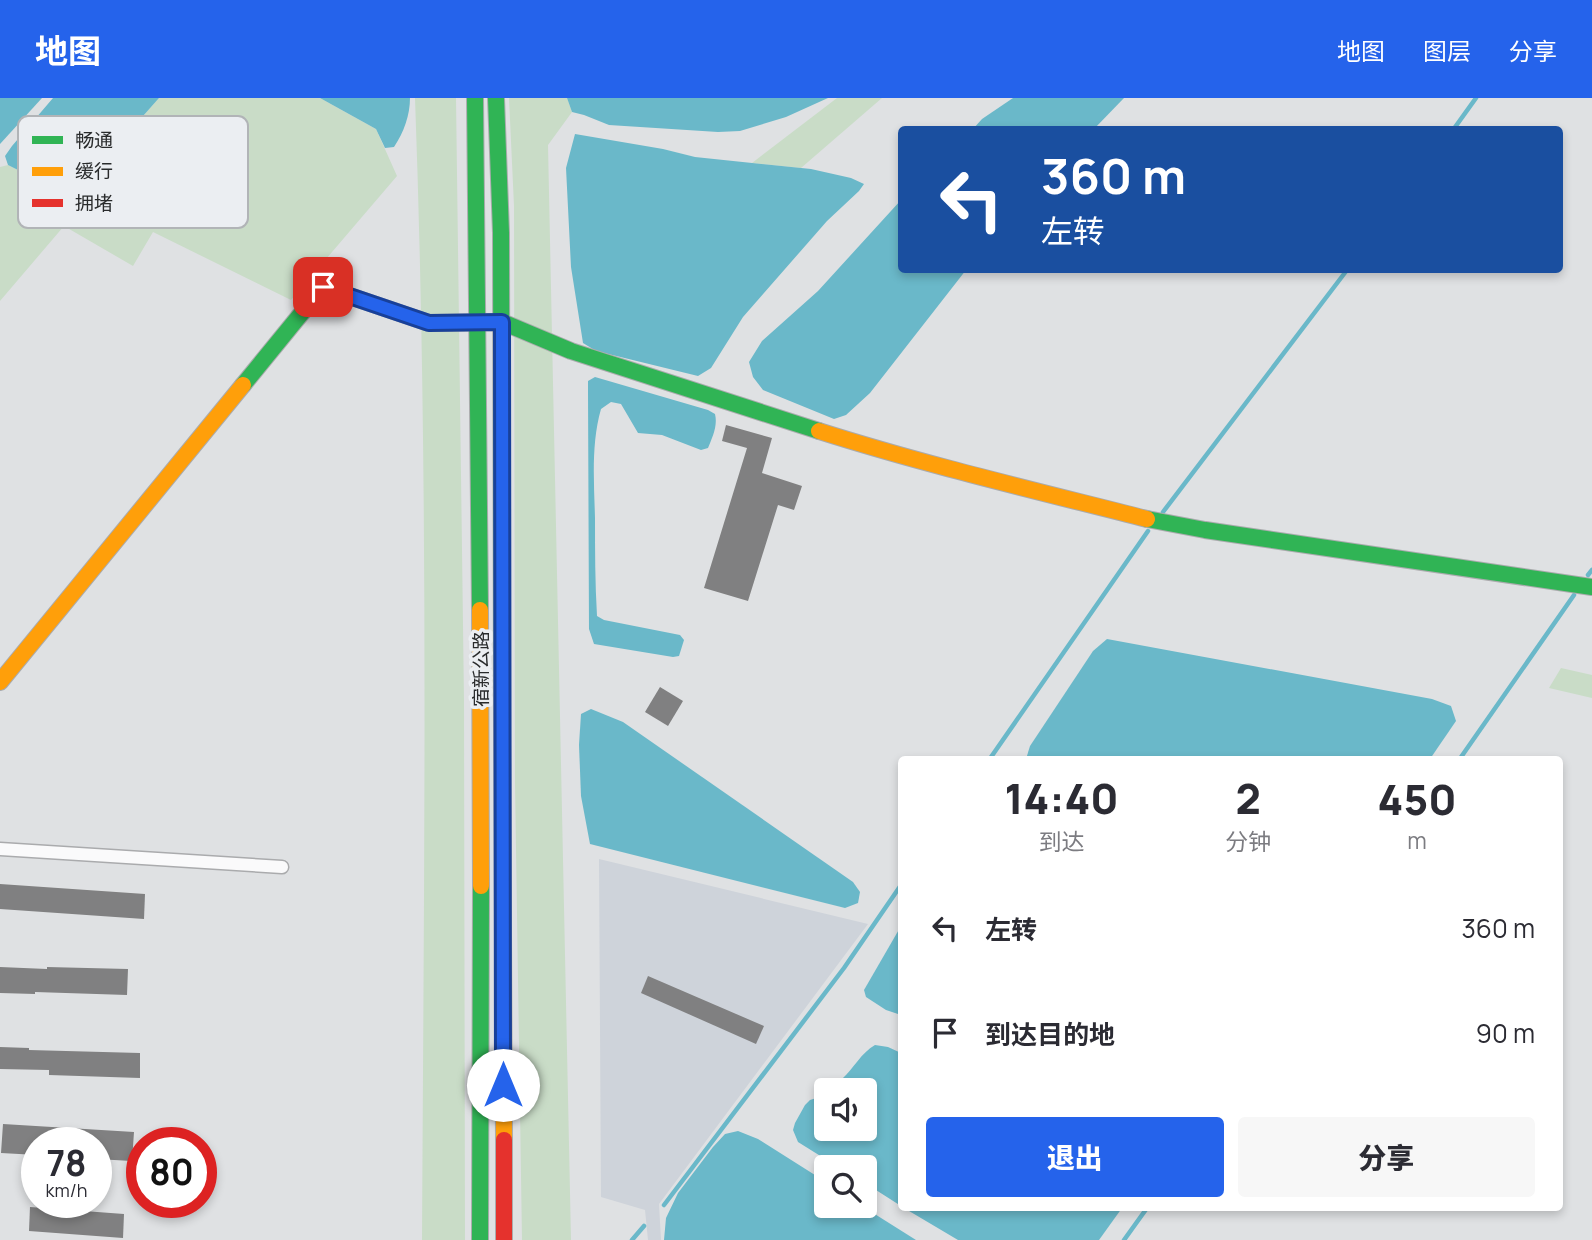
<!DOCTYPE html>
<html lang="zh">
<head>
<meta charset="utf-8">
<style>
	:root { --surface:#fff; --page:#f7f7f7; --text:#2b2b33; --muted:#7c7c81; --accent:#2563eb }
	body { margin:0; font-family:Manrope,"Noto Sans SC",sans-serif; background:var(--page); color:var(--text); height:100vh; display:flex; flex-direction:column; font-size:26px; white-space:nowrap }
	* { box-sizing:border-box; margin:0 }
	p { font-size:23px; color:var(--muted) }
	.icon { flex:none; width:38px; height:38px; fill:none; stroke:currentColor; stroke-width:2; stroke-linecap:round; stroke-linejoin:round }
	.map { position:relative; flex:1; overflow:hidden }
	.panel { position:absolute; left:898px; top:658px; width:665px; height:455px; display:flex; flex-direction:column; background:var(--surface); border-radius:7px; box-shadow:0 4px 10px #0003 }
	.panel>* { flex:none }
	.top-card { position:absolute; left:898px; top:28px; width:665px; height:147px; border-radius:7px; box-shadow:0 4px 10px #0003; background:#1a4fa0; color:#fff; overflow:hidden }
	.buttons { position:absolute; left:814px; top:980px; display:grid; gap:14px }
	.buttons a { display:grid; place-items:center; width:63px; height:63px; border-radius:7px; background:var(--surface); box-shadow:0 4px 10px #0003; font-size:35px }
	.speed { position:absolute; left:21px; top:1029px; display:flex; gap:14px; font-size:35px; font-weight:700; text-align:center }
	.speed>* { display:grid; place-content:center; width:91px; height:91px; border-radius:50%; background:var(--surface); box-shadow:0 4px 10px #0003; line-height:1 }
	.speed small { font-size:18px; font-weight:400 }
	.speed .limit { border:10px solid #d22; background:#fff; color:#111 }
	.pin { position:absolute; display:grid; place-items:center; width:60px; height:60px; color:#fff; margin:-30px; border-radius:14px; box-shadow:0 4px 10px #0006 }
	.me { position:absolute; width:77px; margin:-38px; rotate:0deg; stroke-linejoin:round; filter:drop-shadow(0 0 5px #0008) }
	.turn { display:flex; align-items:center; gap:24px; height:147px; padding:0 28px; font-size:32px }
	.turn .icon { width:91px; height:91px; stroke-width:2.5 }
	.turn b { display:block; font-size:49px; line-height:60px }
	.eta { display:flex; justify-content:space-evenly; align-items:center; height:119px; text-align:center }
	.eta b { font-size:42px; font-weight:800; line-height:49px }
	.primary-button { display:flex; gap:14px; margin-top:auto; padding:14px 28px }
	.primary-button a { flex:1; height:80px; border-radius:7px; background:var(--accent); color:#fff; font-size:28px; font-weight:800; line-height:80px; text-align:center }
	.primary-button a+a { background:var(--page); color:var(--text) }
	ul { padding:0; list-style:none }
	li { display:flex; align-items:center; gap:21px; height:105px; padding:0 28px }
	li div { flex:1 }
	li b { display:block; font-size:26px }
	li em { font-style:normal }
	header { display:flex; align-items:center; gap:42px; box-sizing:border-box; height:98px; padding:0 35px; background:var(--accent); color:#fff }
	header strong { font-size:33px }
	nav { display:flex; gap:38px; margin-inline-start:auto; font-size:24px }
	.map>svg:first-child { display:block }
	.built { fill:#ced3da }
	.green { fill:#c9dcc7 }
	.water { fill:#6ab8c9 }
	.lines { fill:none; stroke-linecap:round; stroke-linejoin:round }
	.stream { stroke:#6ab8c9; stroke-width:4.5 }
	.building { fill:#808081 }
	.street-casing { stroke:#aaabad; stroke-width:15 }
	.fast-casing { stroke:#aaabad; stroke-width:18 }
	.slow-casing { stroke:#aaabad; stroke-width:18 }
	.jam-casing { stroke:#aaabad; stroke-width:18 }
	.street { stroke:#fafafb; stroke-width:12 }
	.fast { stroke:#30b455; stroke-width:16 }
	.slow { stroke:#ff9f0a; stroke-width:16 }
	.jam { stroke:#e5322d; stroke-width:16 }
	.route-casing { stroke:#184099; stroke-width:18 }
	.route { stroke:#2563eb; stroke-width:12 }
	.labels { text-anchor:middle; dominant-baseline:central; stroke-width:7; stroke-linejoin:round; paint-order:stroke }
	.street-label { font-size:19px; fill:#292b2c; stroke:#ebeef2 }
	.key { fill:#ebeef2; stroke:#b1b4b7; stroke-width:2 }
	.key-label { font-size:19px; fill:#292b2c }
</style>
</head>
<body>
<header>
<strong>地图</strong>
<nav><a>地图</a><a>图层</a><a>分享</a></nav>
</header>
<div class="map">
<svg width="1592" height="1142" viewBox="0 0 1592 1142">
	<rect width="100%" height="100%" fill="#dfe1e3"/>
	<!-- built -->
	<polygon class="built" points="599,761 868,826 659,1106 661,1142 648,1142 645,1112 601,1099"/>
	<!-- green -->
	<g class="green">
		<polygon points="159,0 320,0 376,31 397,78 291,202 153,134 133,168 64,128 0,203 0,69 8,67 54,90 64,93 80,88 91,82 112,53"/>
		<path d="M415,0H456L464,602L465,1142H422C424,761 429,381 415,0Z"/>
		<polygon points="509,0 567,0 572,14 548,47 571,1142 522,1142 515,685 514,108"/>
		<polygon points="837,0 882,0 801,70 752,65"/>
		<polygon points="1561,570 1592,577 1592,600 1549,590"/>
	</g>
	<!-- water -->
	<g class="water">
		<polygon points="0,0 42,0 0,46"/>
		<polygon points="53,0 159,0 112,53 91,82 80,88 64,93 54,90 8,67 5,58 12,48"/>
		<path d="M320,0H410C410,17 404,34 394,49L385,50L376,31Z"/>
		<polygon points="567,0 828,0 786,19 740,33 718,34 609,27 584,17 572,14"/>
		<polygon points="1013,0 1124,0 1094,31 973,31 982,21"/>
		<polygon points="575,36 663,51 695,59 811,71 851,80 864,86 859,93 827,123 743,219 711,270 698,278 596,253 583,245 571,169 566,70"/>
		<polygon points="901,102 901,172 966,172 870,295 846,317 834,321 763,292 753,279 749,264 762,243 818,193"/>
		<path d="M595,279L708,312L715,316C718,328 712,340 708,350L701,352L662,337L638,335L621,306L611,304L601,311C591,346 594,384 595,420C595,452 595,485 597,518L604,522L680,537L684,542L679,558L673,559L594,546L589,531L588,293V283Z"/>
		<polygon points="1107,541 1432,601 1451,608 1456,623 1430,661 1026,661 1030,648 1093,553"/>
		<polygon points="591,611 623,624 853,784 860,794 858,805 845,810 590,746 581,698 579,647 581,616"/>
		<polygon points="901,828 901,917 886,912 866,899 864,892"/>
		<path d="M875,947L888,949L901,955V1108L865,1085L864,1069H838L798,1044L793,1032L795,1025L805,1007L810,1002L826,997V1031H864V992H829C833,987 838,985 842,981C854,970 861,955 875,947Z"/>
		<polygon points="738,1033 758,1041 826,1084 826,1108 862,1108 916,1142 664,1142 666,1120 678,1095 713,1049 725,1036"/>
		<polygon points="904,1110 1122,1110 1099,1142 958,1142"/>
	</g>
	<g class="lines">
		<!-- stream -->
		<g class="stream">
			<polyline points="1453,32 1476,0"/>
			<polyline points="1163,414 1347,172"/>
			<polyline points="1588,477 1592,472"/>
			<polyline points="989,662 1148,433"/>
			<polyline points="1459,662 1574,497"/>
			<polyline points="664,1107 844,870 901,787"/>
			<polyline points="632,1142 644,1128"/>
			<polyline points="1124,1142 1147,1110"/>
		</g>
	</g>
	<!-- building -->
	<g class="building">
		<polygon points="726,327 772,340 762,375 802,388 794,412 778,407 748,503 704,490 747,350 722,343"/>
		<polygon points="660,589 683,603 668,628 645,614"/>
		<polygon points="0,786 145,796 144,821 0,811"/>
		<polygon points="0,869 47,871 47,869 128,871 127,897 35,894 35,896 0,895"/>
		<polygon points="648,878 764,928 756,946 641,895"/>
		<polygon points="0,949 29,950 29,952 140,955 140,980 49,977 49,972 0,971"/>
		<polygon points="3,1026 134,1034 132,1063 96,1061 96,1045 37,1045 37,1057 1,1055"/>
		<polygon points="30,1109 124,1116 123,1140 29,1133"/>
	</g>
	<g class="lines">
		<defs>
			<polyline id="street" points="0,751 282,769"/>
			<g id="fast">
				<polyline points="475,0 480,512"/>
				<polyline points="496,0 501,135 502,630"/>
				<polyline points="243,287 323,189 429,225 502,224 571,253 819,333"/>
				<polyline points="1147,421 1205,432 1592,489"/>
				<polyline points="480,1142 481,788"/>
			</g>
			<g id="slow">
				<path d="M819,333C926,367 1037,393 1147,421"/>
				<polyline points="480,512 481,788"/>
				<polyline points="0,584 243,287"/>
				<polyline points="502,630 504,1042"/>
			</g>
			<polyline id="jam" points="504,1042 504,1142"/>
		</defs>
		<!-- street casing -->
		<use href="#street" class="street-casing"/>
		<!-- fast casing -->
		<use href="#fast" class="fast-casing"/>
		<!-- slow casing -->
		<use href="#slow" class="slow-casing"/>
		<!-- jam casing -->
		<use href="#jam" class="jam-casing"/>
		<!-- street -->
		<use href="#street" class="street"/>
		<!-- fast -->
		<use href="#fast" class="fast"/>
		<!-- slow -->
		<use href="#slow" class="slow"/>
		<!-- jam -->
		<use href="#jam" class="jam"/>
	</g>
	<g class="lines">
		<defs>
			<polyline id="route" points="323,189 429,225 502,224 503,987"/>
		</defs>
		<!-- route casing -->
		<use href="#route" class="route-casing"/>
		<!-- route -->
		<use href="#route" class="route"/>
	</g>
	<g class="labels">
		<!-- street labels -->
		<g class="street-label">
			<text transform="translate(481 571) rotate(-90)">宿新公路</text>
		</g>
	</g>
	<!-- legend -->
	<rect x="18" y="18" width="230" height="112" rx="10" class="key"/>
	<rect x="32" y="38" width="31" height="8" fill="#30b455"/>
	<rect x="32" y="69" width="31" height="9" fill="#ff9f0a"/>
	<rect x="32" y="101" width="31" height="8" fill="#e5322d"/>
	<g class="key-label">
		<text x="75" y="49">畅通</text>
		<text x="75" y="80">缓行</text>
		<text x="75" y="112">拥堵</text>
	</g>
</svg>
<div class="buttons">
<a><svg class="icon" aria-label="sound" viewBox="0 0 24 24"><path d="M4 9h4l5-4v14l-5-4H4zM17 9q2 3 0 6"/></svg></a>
<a><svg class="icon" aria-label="search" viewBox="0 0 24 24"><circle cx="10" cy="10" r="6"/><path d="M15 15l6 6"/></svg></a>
</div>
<div class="speed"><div>78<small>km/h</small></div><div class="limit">80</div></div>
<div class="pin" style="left:323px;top:189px;background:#d93025"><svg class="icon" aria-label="arrive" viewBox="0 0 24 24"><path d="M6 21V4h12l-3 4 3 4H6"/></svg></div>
<svg class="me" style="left:503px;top:987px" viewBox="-20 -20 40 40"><circle r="19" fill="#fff"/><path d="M0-13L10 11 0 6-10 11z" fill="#2563eb"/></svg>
<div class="top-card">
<div class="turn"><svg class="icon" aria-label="left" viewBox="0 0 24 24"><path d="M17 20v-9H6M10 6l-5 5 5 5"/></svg><div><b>360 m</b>左转</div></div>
</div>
<section class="panel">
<div class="eta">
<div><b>14:40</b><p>到达</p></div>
<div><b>2</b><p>分钟</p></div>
<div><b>450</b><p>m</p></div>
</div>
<ul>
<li><svg class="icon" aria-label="left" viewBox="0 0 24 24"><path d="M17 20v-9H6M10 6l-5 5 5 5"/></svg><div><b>左转</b></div><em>360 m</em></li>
<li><svg class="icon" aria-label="arrive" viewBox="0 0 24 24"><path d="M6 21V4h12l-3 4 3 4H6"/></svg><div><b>到达目的地</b></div><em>90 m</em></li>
</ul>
<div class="primary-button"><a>退出</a><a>分享</a></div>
</section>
</div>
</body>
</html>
